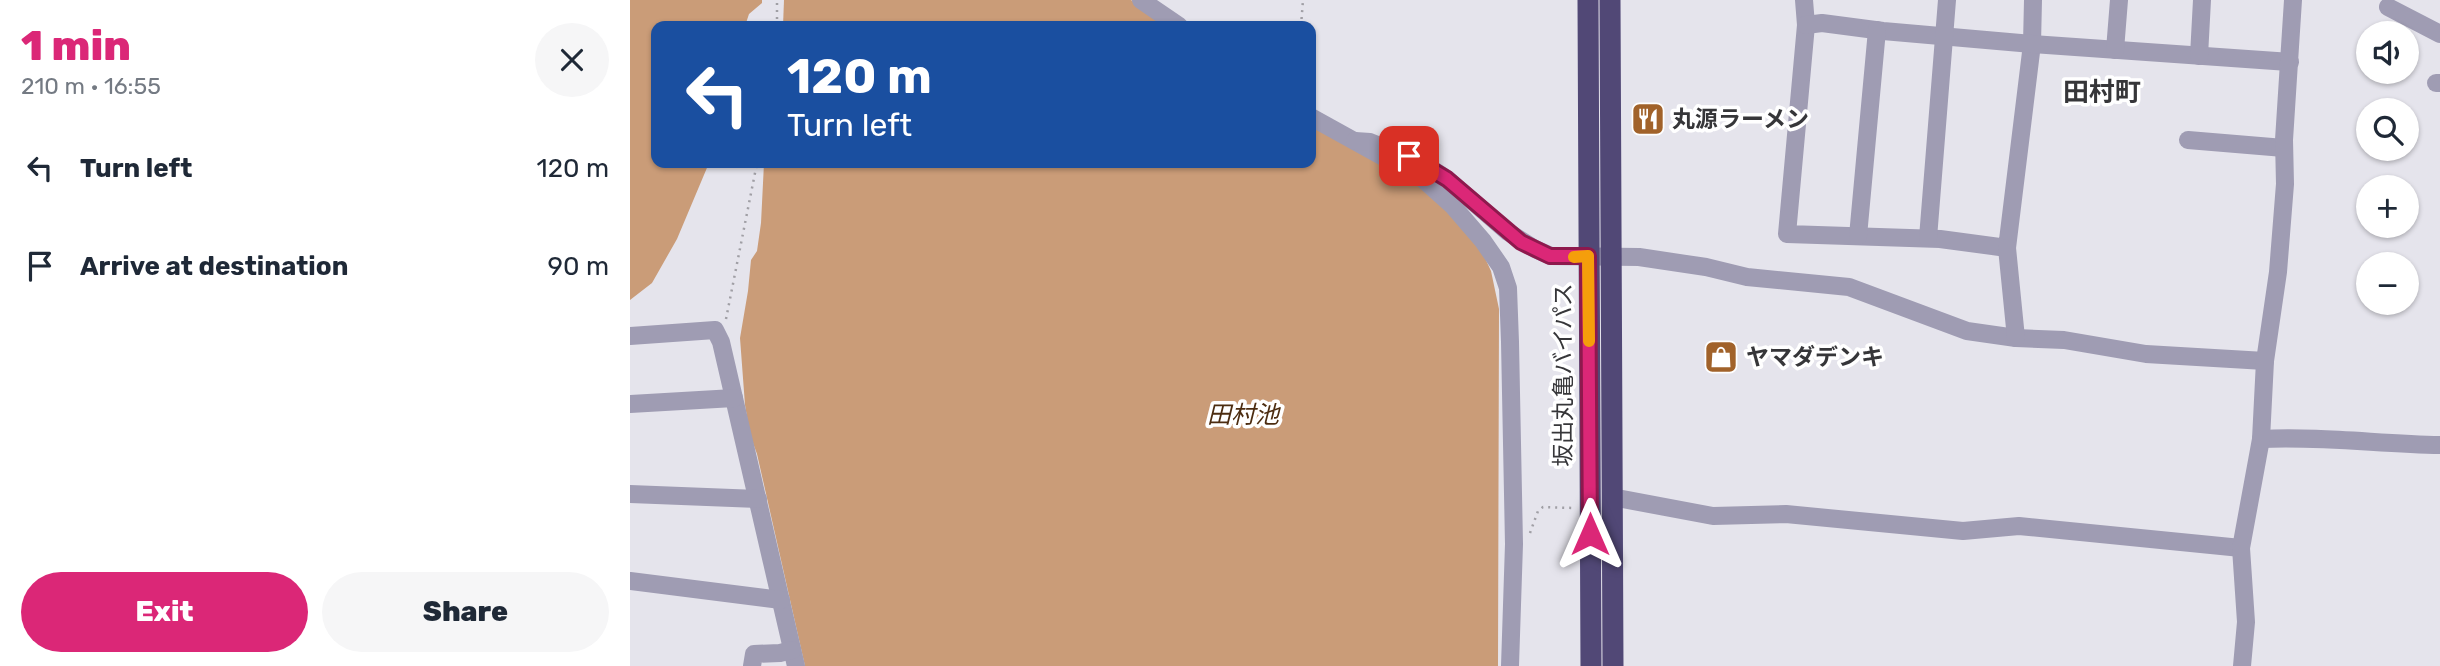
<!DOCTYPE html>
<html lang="en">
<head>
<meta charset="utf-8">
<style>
	:root { --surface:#fff; --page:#f6f6f7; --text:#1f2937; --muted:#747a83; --accent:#db2777 }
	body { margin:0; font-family:Rubik,"Noto Sans JP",sans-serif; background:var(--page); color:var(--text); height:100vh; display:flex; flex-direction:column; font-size:26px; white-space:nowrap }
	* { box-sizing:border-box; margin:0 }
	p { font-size:23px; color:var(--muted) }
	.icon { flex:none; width:38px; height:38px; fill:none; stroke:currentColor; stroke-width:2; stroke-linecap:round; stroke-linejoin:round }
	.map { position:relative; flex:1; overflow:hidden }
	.panel { display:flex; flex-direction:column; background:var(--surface); width:630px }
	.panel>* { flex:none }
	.guide { position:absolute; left:21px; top:21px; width:665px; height:147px; border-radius:14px; box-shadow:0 2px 5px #0004; background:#1a4fa0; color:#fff; overflow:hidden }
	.controls { position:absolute; left:1726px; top:21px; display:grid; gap:14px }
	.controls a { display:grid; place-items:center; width:63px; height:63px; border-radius:50%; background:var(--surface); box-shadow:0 2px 5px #0004; font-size:35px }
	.pin { position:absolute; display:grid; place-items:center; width:60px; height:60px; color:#fff; margin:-30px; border-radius:14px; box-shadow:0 4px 10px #0006 }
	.me { position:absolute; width:77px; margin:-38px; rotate:0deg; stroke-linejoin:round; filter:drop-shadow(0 0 5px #0008) }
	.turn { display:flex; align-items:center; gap:24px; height:147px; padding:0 21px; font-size:32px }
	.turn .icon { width:91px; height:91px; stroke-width:2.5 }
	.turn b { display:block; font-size:49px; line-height:60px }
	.round { display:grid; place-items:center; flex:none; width:74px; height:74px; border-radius:37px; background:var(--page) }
	.headline { display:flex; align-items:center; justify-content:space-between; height:119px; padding:0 21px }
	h1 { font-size:42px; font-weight:800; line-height:52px; color:var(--accent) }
	.action { display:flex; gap:14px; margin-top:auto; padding:14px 21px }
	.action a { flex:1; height:80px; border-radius:42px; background:var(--accent); color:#fff; font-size:28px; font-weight:800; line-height:80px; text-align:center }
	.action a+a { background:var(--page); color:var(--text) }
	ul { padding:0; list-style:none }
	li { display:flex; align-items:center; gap:21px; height:98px; padding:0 21px }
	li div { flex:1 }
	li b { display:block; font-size:26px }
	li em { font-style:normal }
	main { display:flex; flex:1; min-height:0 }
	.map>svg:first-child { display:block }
	.water { fill:#ca9c78 }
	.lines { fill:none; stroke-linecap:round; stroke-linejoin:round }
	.path { stroke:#a09fa5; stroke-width:2.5; stroke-dasharray:2 5; stroke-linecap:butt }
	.minor { stroke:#9f9cb3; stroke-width:18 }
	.highway { stroke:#514876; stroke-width:21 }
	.route-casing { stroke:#8e194d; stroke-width:18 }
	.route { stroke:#db2777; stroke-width:12 }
	.slow { stroke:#f59e0b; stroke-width:12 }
	.labels { text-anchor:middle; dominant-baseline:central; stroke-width:7; stroke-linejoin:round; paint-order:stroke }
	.poi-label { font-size:23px; font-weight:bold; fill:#363639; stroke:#fff; text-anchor:start }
	.street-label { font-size:23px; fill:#363639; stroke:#fff }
	.water-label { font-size:24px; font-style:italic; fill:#4c2c10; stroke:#fff }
	.quarter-label { font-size:26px; font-weight:bold; fill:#363639; stroke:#fff }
</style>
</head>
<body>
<main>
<section class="panel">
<div class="headline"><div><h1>1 min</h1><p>210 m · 16:55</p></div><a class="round"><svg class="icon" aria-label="close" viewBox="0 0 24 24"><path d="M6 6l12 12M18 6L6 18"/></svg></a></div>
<ul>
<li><svg class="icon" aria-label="left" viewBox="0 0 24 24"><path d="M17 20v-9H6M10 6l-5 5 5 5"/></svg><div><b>Turn left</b></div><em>120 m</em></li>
<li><svg class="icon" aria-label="arrive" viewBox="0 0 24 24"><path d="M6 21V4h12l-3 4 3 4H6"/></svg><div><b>Arrive at destination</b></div><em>90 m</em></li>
</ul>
<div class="action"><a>Exit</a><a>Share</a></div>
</section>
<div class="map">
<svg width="1810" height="666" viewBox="0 0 1810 666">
	<rect width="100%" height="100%" fill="#e5e4ec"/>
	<!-- water -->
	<g class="water">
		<polygon points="0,0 132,0 132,3 119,14 115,26 26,26 26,163 79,163 47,239 22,283 0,300"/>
		<polygon points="154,0 501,0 537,26 153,26"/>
		<polygon points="681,125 811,199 843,232 861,271 869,309 868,666 175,666 127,454 120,435 115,405 110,338 118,291 121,260 127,251 131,223 134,163 681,163"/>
	</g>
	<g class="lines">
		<!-- path -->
		<g class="path">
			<polyline points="147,26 147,0"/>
			<polyline points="671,26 673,0"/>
			<polyline points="96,319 127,163"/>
			<polyline points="900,533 908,511 913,507 943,508"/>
		</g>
		<!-- minor -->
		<g class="minor">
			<polyline points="511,0 549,26"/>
			<polyline points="1174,0 1176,25 1157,234 1310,239 1377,248 1402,44 1403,0"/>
			<polyline points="1758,7 1810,34"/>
			<polyline points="1176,25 1192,23 1253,31 1402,44 1660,62"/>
			<polyline points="1485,50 1489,0"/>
			<polyline points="1569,56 1572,0"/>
			<polyline points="1806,83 1810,83"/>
			<polyline points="681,117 793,179 822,205 853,241 871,267 878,288 880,342 884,544 880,666"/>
			<polyline points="1558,140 1654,148"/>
			<polyline points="725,141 740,142 794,164 817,179 878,232 905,249 921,256 1009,257 1076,267 1117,277 1219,287 1337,331 1386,338 1434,340 1516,354 1635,361"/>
			<polyline points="1228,236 1247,30"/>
			<polyline points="1298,238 1317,0"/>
			<polyline points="1377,248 1386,338"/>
			<polyline points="0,336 85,330 91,342 166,666"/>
			<polyline points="0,404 104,398"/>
			<path d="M1631,439C1691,436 1750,444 1810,445"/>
			<polyline points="0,494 128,499"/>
			<polyline points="982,497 1083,516 1156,514 1333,531 1389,526 1611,548"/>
			<polyline points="0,581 151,600"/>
			<polyline points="122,666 124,654 150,653 162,650"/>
			<polyline points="1612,666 1616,622 1611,548 1631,439 1635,361 1648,272 1655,184 1654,140 1663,0"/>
		</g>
		<!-- highway -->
		<g class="highway">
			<polyline points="958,0 961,666"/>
			<polyline points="980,0 983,666"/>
		</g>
	</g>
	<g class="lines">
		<defs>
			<polyline id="route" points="779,156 817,179 891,242 920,256 958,256 960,534"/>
		</defs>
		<!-- route casing -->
		<use href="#route" class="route-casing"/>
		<!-- route -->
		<use href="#route" class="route"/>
		<!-- slow -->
		<polyline class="slow" points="944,257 958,256 959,341"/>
	</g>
	<!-- icons -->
	<defs>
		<symbol id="restaurant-square" viewBox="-11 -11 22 22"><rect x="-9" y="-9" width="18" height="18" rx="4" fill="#a1622a" stroke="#fff"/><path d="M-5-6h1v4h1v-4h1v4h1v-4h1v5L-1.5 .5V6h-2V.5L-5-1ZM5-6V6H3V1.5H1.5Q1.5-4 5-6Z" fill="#fff"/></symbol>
		<symbol id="shop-square" viewBox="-11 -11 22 22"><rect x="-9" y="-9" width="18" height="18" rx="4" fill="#a1622a" stroke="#fff"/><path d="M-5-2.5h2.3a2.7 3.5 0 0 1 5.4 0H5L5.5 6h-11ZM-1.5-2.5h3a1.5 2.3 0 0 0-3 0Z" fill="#fff"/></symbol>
	</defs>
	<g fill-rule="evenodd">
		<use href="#restaurant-square" x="999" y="100" width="38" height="38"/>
		<use href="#shop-square" x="1072" y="338" width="38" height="38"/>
	</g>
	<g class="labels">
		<!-- poi labels -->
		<g class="poi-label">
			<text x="1042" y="119">丸源ラーメン</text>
			<text x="1116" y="357">ヤマダデンキ</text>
		</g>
		<!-- street labels -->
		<g class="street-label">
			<text transform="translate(933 375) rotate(-90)">坂出丸亀バイパス</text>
		</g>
		<!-- water labels -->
		<g class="water-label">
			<text x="613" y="415">田村池</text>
		</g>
		<!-- quarter labels -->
		<g class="quarter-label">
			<text x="1472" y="92">田村町</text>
		</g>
	</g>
</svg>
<div class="controls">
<a><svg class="icon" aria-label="sound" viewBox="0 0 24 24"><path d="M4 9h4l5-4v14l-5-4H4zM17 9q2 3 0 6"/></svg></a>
<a><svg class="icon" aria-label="search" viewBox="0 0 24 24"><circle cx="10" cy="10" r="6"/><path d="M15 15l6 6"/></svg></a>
<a>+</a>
<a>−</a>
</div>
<div class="pin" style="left:779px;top:156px;background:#d93025"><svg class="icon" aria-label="arrive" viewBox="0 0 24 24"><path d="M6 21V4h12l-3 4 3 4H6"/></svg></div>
<svg class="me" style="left:960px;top:534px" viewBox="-20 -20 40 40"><path d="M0-17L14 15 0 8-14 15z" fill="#db2777" stroke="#fff" stroke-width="4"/></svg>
<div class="guide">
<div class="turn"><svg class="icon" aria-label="left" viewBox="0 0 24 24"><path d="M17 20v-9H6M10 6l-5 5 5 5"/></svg><div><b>120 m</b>Turn left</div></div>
</div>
</div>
</main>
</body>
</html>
